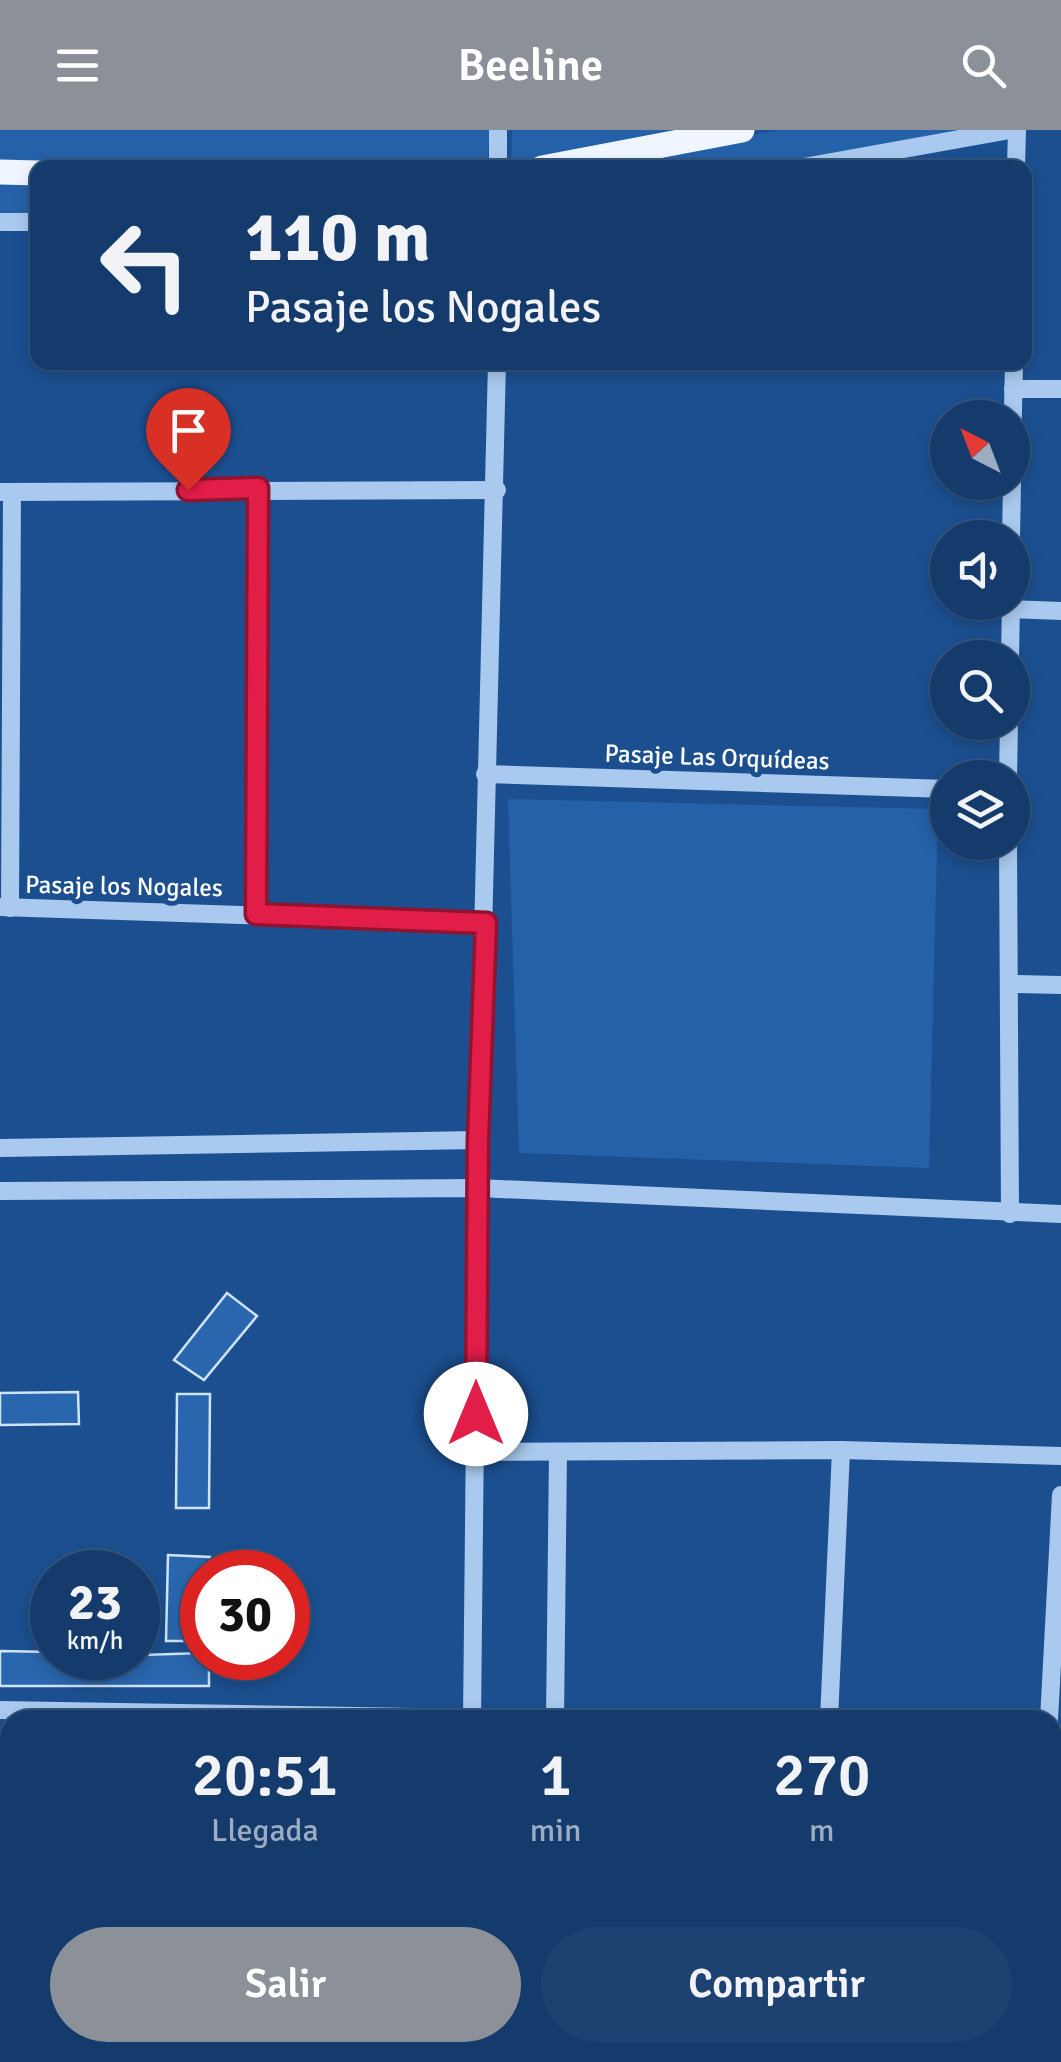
<!DOCTYPE html>
<html lang="es">
<head>
<meta charset="utf-8">
<style>
	:root { --surface:#143b6b; --page:#1d4271; --text:#f1f3f6; --muted:#9dadc1; --line:#33557e; --accent:#8c9099 }
	body { margin:0; font-family:Signika,sans-serif; background:var(--page); color:var(--text); height:100vh; display:flex; flex-direction:column; font-size:38px; white-space:nowrap }
	* { box-sizing:border-box; margin:0 }
	p { font-size:32px; color:var(--muted) }
	.icon { flex:none; width:55px; height:55px; fill:none; stroke:currentColor; stroke-width:2; stroke-linecap:round; stroke-linejoin:round }
	.map { position:relative; flex:1; overflow:hidden }
	.sheet { position:absolute; left:0px; top:1580px; width:1062px; height:352px; display:flex; flex-direction:column; background:var(--surface); border-radius:30px 30px 0 0; box-shadow:0 5px 15px #0003,0 0 0 2px var(--line) }
	.sheet>* { flex:none }
	.hud { position:absolute; left:30px; top:30px; width:1002px; height:210px; border-radius:20px; box-shadow:0 5px 15px #0003,0 0 0 2px var(--line); background:#143b6b; color:var(--text); overflow:hidden }
	.needle { width:65px; rotate:318deg }
	.controls { position:absolute; left:930px; top:270px; display:grid; gap:20px }
	.controls a { display:grid; place-items:center; width:100px; height:100px; border-radius:50%; background:var(--surface); box-shadow:0 5px 15px #0003,0 0 0 2px var(--line); font-size:50px }
	.speed { position:absolute; left:30px; top:1420px; display:flex; gap:20px; font-size:50px; font-weight:700; text-align:center }
	.speed>* { display:grid; place-content:center; width:130px; height:130px; border-radius:50%; background:var(--surface); box-shadow:0 5px 15px #0003,0 0 0 2px var(--line); line-height:1 }
	.speed small { font-size:25px; font-weight:400 }
	.speed .limit { border:15px solid #d22; background:#fff; color:#111 }
	.pin { position:absolute; display:grid; place-items:center; width:85px; height:85px; color:#fff; margin:-102px -42px; border-radius:50% 50% 50% 0; rotate:-45deg; box-shadow:0 0 10px #0007 }
	.pin .icon { rotate:45deg }
	.me { position:absolute; width:110px; margin:-55px; rotate:0deg; stroke-linejoin:round; filter:drop-shadow(0 0 8px #0008) }
	.turn { display:flex; align-items:center; gap:35px; height:210px; padding:0 50px; font-size:45px }
	.turn .icon { width:130px; height:130px; stroke-width:2.5 }
	.turn b { display:block; font-size:70px; line-height:85px }
	.eta { display:flex; justify-content:space-evenly; align-items:center; height:170px; text-align:center }
	.eta b { font-size:60px; font-weight:600; line-height:70px }
	.button { display:flex; gap:20px; margin-top:auto; padding:20px 50px }
	.button a { flex:1; height:115px; border-radius:60px; background:var(--accent); color:#fff; font-size:40px; font-weight:600; line-height:115px; text-align:center }
	.button a+a { background:var(--page); color:var(--text) }
	header { display:flex; justify-content:space-between; align-items:center; height:130px; padding:0 50px; background:var(--accent); color:#fff; font-size:45px; font-weight:600 }
	.map>svg:first-child { display:block }
	.green { fill:#2461a8 }
	.building { fill:#2a66ad; stroke:#cfe3fa; stroke-width:2.5 }
	.lines { fill:none; stroke-linecap:round; stroke-linejoin:round }
	.minor { stroke:#a9c9ee; stroke-width:18 }
	.major { stroke:#f0f6ff; stroke-width:25 }
	.route-casing { stroke:#92132f; stroke-width:25 }
	.route { stroke:#e11d48; stroke-width:18 }
	.labels { text-anchor:middle; dominant-baseline:central; stroke-width:10; stroke-linejoin:round; paint-order:stroke }
	.street-label { font-size:25px; fill:#fff; stroke:#1b4f8f }
</style>
</head>
<body>
<header><svg class="icon" aria-label="menu" viewBox="0 0 24 24"><path d="M4 6h16M4 12h16M4 18h16"/></svg>Beeline<svg class="icon" aria-label="search" viewBox="0 0 24 24"><circle cx="10" cy="10" r="6"/><path d="M15 15l6 6"/></svg></header>
<div class="map">
<svg width="1061" height="1932" viewBox="0 0 1061 1932">
	<rect width="100%" height="100%" fill="#1b4f8f"/>
	<!-- green -->
	<g class="green">
		<polygon points="0,0 489,0 488,37 0,37"/>
		<polygon points="512,0 708,0 511,37"/>
		<polygon points="779,0 963,0 756,37 579,38"/>
		<polygon points="0,49 37,50 37,87 0,87"/>
		<polygon points="508,669 938,679 929,1038 519,1023"/>
	</g>
	<!-- building -->
	<g class="building">
		<polygon points="227,1163 257,1186 204,1250 174,1230"/>
		<polygon points="78,1262 79,1294 0,1295 0,1263"/>
		<polygon points="177,1264 210,1264 209,1378 176,1378"/>
		<polygon points="168,1425 210,1427 210,1442 202,1442 202,1511 166,1511"/>
		<polygon points="0,1521 52,1522 52,1528 202,1523 202,1528 209,1528 209,1556 0,1556"/>
	</g>
	<g class="lines">
		<!-- minor -->
		<g class="minor">
			<polyline points="498,38 498,0"/>
			<polyline points="798,38 1010,0"/>
			<polyline points="1016,38 1017,0"/>
			<polyline points="0,92 38,92"/>
			<polyline points="1013,259 1061,259"/>
			<polyline points="1012,326 1014,232"/>
			<polyline points="0,362 497,360"/>
			<polyline points="1011,408 1012,352"/>
			<polyline points="1011,479 1061,481"/>
			<polyline points="1010,528 1011,472"/>
			<polyline points="485,644 948,659"/>
			<polyline points="1008,648 1009,592"/>
			<polyline points="1008,712 1010,1084"/>
			<polyline points="0,777 486,793"/>
			<polyline points="10,778 12,362"/>
			<polyline points="257,784 259,359"/>
			<polyline points="1011,854 1061,855"/>
			<polyline points="0,1018 478,1010"/>
			<polyline points="0,1061 478,1058 1061,1084"/>
			<polyline points="476,1322 841,1320 1061,1326"/>
			<polyline points="0,1580 472,1588"/>
			<polyline points="472,1590 478,1010 497,232"/>
			<polyline points="555,1590 558,1322"/>
			<polyline points="829,1590 841,1320"/>
			<polyline points="1049,1590 1061,1365"/>
			<polyline points="0,1630 10,1630"/>
			<polyline points="0,1860 10,1861"/>
			<polyline points="1052,1898 1061,1898"/>
			<polyline points="123,1922 123,1932"/>
			<polyline points="391,1932 391,1922"/>
			<polyline points="469,1932 470,1922"/>
			<polyline points="712,1932 712,1922"/>
		</g>
		<!-- major -->
		<g class="major">
			<polyline points="542,38 742,0"/>
			<polyline points="0,42 38,43"/>
		</g>
	</g>
	<g class="lines">
		<defs>
			<polyline id="route" points="188,360 258,358 256,784 486,793 478,1010 476,1284"/>
		</defs>
		<!-- route casing -->
		<use href="#route" class="route-casing"/>
		<!-- route -->
		<use href="#route" class="route"/>
	</g>
	<g class="labels">
		<!-- street labels -->
		<g class="street-label">
			<text transform="translate(717 627) rotate(2)">Pasaje Las Orquídeas</text>
			<text transform="translate(124 756) rotate(1)">Pasaje los Nogales</text>
		</g>
	</g>
</svg>
<div class="controls">
<a><svg class="needle" viewBox="-14 -14 28 28"><path d="M0-13l5 13h-10z" fill="#e53935"/><path d="M0 13l5-13h-10z" fill="#9dadc1"/></svg></a>
<a><svg class="icon" aria-label="sound" viewBox="0 0 24 24"><path d="M4 9h4l5-4v14l-5-4H4zM17 9q2 3 0 6"/></svg></a>
<a><svg class="icon" aria-label="search" viewBox="0 0 24 24"><circle cx="10" cy="10" r="6"/><path d="M15 15l6 6"/></svg></a>
<a><svg class="icon" aria-label="layers" viewBox="0 0 24 24"><path d="M12 4l9 5-9 5-9-5zM3 14l9 5 9-5"/></svg></a>
</div>
<div class="speed"><div>23<small>km/h</small></div><div class="limit">30</div></div>
<div class="pin" style="left:188px;top:360px;background:#d93025"><svg class="icon" aria-label="arrive" viewBox="0 0 24 24"><path d="M6 21V4h12l-3 4 3 4H6"/></svg></div>
<svg class="me" style="left:476px;top:1284px" viewBox="-20 -20 40 40"><circle r="19" fill="#fff"/><path d="M0-13L10 11 0 6-10 11z" fill="#e11d48"/></svg>
<div class="hud">
<div class="turn"><svg class="icon" aria-label="left" viewBox="0 0 24 24"><path d="M17 20v-9H6M10 6l-5 5 5 5"/></svg><div><b>110 m</b>Pasaje los Nogales</div></div>
</div>
<section class="sheet">
<div class="eta">
<div><b>20:51</b><p>Llegada</p></div>
<div><b>1</b><p>min</p></div>
<div><b>270</b><p>m</p></div>
</div>
<div class="button"><a>Salir</a><a>Compartir</a></div>
</section>
</div>
</body>
</html>
